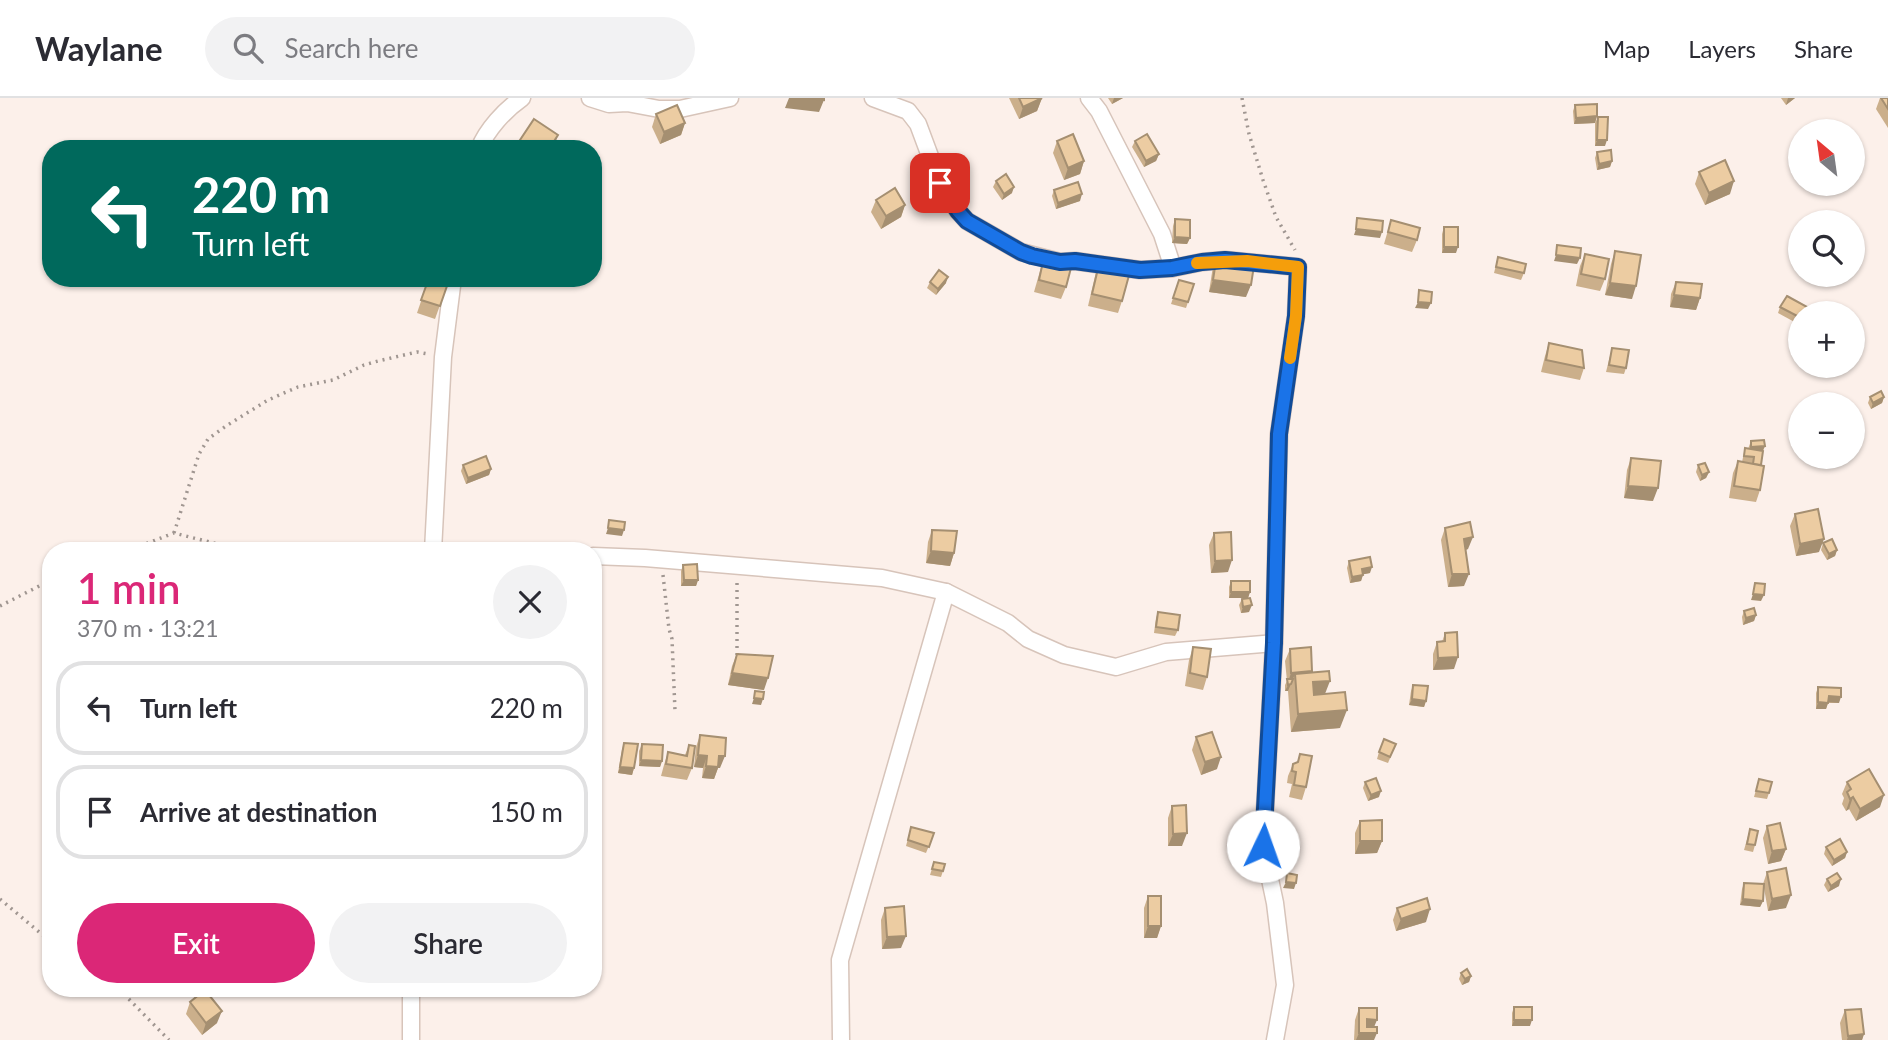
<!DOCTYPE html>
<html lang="en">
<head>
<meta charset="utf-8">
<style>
	:root { --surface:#fff; --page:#f2f2f3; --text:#2b2b33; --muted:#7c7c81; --line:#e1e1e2; --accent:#db2777 }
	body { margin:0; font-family:Lato,sans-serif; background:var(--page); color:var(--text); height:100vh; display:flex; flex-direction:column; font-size:26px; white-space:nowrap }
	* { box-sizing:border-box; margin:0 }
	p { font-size:23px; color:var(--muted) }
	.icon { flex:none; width:38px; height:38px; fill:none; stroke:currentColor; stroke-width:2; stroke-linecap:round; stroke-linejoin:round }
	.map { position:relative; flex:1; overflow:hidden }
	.side { position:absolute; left:42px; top:444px; width:560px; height:455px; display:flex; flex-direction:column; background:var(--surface); border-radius:28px; box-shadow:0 2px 5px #0004 }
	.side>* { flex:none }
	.guide { position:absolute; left:42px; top:42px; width:560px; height:147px; border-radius:28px; box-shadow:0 2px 5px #0004; background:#00695c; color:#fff; overflow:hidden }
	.needle { width:46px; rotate:331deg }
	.controls { position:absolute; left:1788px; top:21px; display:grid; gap:14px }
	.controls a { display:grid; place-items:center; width:77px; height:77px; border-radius:50%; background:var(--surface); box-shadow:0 2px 5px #0004; font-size:35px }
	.pin { position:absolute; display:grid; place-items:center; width:60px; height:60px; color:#fff; margin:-30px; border-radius:14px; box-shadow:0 4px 10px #0006 }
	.me { position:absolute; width:77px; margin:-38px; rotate:3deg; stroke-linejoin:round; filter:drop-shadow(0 0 5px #0008) }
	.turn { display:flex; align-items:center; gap:24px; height:147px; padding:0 35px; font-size:32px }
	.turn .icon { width:91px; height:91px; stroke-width:2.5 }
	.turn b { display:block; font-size:49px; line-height:60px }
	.round { display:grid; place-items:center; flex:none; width:74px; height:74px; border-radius:37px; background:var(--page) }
	.head { display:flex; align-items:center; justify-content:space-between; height:119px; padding:0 35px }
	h1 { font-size:42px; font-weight:600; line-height:52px; color:var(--accent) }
	.action { display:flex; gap:14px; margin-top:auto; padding:14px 35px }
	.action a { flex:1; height:80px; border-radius:42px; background:var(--accent); color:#fff; font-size:28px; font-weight:600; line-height:80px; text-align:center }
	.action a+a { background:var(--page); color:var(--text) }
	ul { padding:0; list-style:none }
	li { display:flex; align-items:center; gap:21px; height:94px; margin:0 14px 10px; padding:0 21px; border:4px solid var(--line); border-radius:28px }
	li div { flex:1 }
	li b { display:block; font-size:26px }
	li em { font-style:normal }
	header { display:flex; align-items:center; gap:42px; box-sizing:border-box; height:98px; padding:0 35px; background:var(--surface); border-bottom:2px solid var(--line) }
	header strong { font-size:33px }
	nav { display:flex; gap:38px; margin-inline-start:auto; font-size:24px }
	.search { width:490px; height:63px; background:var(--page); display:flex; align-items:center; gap:18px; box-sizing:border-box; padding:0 24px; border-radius:38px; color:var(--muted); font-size:26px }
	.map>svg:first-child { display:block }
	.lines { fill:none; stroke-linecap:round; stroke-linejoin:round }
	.minor-casing { stroke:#d7c4ba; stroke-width:19 }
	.path { stroke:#a09691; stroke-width:3.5; stroke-dasharray:2 5; stroke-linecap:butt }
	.minor { stroke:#fff; stroke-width:16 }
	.wall { fill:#cbaf8b }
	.shaded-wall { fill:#a58f71 }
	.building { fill:#eccca2; stroke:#a58f71; stroke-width:2 }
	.route-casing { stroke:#114b97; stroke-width:18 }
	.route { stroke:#1a73e8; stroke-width:12 }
	.slow { stroke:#f59e0b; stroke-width:12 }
</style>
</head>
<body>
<header>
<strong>Waylane</strong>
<div class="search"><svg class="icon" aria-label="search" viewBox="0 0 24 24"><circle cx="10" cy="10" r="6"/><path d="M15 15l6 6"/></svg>Search here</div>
<nav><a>Map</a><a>Layers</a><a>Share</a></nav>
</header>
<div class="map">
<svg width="1888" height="942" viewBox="0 0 1888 942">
	<rect width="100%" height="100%" fill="#fcf0ea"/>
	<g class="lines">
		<defs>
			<g id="minor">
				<polyline points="590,0 609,6 627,5 659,11 680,11 730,0"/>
				<polyline points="873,0 908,13 918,26 940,85 958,113 967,123 1021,154 1060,164 1075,163 1140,172 1173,170 1202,164 1225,162 1298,169 1296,218 1279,336 1274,545 1263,748 1275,805 1285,887 1275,942"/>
				<polyline points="1089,0 1099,13 1162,136 1173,170"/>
				<path d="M479,51C487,31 505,12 522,0"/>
				<polyline points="433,453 443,259 453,180"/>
				<polyline points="593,458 645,460 882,480 946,494 1008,525 1028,541 1064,557 1116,569 1166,554 1274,545"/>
				<polyline points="411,891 411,942"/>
				<polyline points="841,942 840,862 946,494"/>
			</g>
		</defs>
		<!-- minor casing -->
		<use href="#minor" class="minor-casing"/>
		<!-- path -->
		<g class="path">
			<polyline points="1242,0 1249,36 1263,82 1276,119 1295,152"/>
			<polyline points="174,435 199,356 208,341 226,328 268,302 298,289 333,282 364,267 378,263 417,254 428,256"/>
			<polyline points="127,453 174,435 245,453"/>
			<polyline points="663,477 669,531 672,541 675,613"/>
			<polyline points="0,508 51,482"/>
			<polyline points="737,557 737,483"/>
			<polyline points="0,801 51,844"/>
			<polyline points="119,891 169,942"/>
		</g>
		<!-- minor -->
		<use href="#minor" class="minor"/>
	</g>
	<!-- wall -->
	<g class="wall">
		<polygon points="1009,0 1042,0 1037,13 1019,21"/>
		<polygon points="1108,0 1123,0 1112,6"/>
		<polygon points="1781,0 1795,0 1786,7"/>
		<polygon points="1880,0 1888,0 1888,30 1876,11"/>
		<polygon points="1575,7 1597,18 1595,25 1574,26 1573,13"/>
		<polygon points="656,16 685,25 681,37 660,46 652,29"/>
		<polygon points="1598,19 1605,48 1595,48 1595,25"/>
		<polygon points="1057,43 1084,63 1080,76 1064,82 1053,55"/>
		<polygon points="1135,43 1159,56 1156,63 1144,69 1132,49"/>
		<polygon points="1597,54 1612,63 1610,69 1597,72 1595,60"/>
		<polygon points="1699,74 1730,96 1705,107 1695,86"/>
		<polygon points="996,83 1012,95 1002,102 993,89"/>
		<polygon points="1054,92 1080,103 1056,111 1052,98"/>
		<polygon points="876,102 905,107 901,119 881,131 871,114"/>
		<polygon points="1175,121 1190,140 1187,146 1172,145 1173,128"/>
		<polygon points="1391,122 1417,142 1412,154 1384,146"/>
		<polygon points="1444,129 1456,155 1442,155 1442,136"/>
		<polygon points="1615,153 1632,201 1605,197 1611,166"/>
		<polygon points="1217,156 1246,199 1209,194 1213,168"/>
		<polygon points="1585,156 1605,181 1600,193 1576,188 1580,168"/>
		<polygon points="1044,159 1066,189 1061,201 1034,194"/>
		<polygon points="1498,159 1524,175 1521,182 1494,175"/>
		<polygon points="1100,162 1122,203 1118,215 1088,208 1096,174"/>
		<polygon points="429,180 448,185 435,221 417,215"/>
		<polygon points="1179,182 1194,186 1186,210 1171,206"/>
		<polygon points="930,184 946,185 936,197 927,190"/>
		<polygon points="1676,184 1700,200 1696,212 1670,209 1671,196"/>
		<polygon points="1780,209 1801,215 1800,227 1778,215"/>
		<polygon points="1549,245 1584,270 1580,282 1541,274 1545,258"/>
		<polygon points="1612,250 1626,270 1624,276 1606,274"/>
		<polygon points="1870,299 1884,299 1882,305 1871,311 1868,305"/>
		<polygon points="1751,343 1765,348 1763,353 1761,367 1760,392 1756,404 1729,400 1733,375 1738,363 1742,364 1745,350 1748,351"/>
		<polygon points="1631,360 1653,403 1624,400 1627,372"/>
		<polygon points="463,367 491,371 489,377 466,386 461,373"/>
		<polygon points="1698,367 1709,374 1706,380 1700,383 1696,374"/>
		<polygon points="1795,416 1819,454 1796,458 1790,428"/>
		<polygon points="1445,430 1468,451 1466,452 1464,488 1448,489 1441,442"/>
		<polygon points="932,432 954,455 950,468 926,465 928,444"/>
		<polygon points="1214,435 1228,474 1211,475 1209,447"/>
		<polygon points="1823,445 1837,452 1835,458 1827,462 1821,452"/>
		<polygon points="1349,463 1370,475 1363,476 1361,483 1350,485 1347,470"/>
		<polygon points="683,467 698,482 696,488 681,488 681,473"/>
		<polygon points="1231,483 1250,494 1248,500 1229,500 1229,489"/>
		<polygon points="1242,501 1249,514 1241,515 1239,507"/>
		<polygon points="1744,513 1756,517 1754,523 1743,527 1742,519"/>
		<polygon points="1158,514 1178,532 1175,538 1154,535 1156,520"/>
		<polygon points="1445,535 1454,571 1433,572 1433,556 1437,544 1442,544"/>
		<polygon points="1193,549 1207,579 1203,592 1185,588 1189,562"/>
		<polygon points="1290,551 1312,573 1312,574 1325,596 1340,630 1291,634 1288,593 1285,593 1285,587 1287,583 1285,563"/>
		<polygon points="737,556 764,592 728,587 732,568"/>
		<polygon points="1413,587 1426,603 1424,609 1409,607 1411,593"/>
		<polygon points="1818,589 1839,605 1828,605 1826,611 1816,611 1816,595"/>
		<polygon points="700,637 720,670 718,670 714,681 702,680 703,670 694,669 696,649"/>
		<polygon points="1196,639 1217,671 1201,677 1192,652"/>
		<polygon points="624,645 634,670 632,677 618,675 622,651"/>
		<polygon points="642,646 662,663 660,669 639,668 639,653"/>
		<polygon points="1396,646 1388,665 1377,661 1379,654"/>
		<polygon points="689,647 692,670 687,682 661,678 664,667 668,654 685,657"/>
		<polygon points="1300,656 1306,689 1302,702 1289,699 1292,686 1287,685 1288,678 1293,666 1297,665"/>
		<polygon points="1759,681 1769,695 1767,701 1754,699"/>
		<polygon points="1365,684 1379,699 1368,703 1363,690"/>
		<polygon points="1847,684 1880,709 1856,723 1849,711 1846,713 1842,706 1844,700 1842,696"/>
		<polygon points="1172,708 1182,748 1168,748 1168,720"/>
		<polygon points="1360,723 1382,743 1377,755 1355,756 1355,735"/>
		<polygon points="1767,728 1786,751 1781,763 1768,766 1763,740"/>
		<polygon points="911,729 934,735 926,755 906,748"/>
		<polygon points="1750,731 1755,747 1753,754 1744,752"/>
		<polygon points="1826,749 1847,754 1845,760 1832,768 1824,756"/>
		<polygon points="934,764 943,773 941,779 930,777"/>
		<polygon points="1767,774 1786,810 1768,813 1764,790 1763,803 1760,809 1740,807 1742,791 1744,785 1763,786"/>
		<polygon points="1827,781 1839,788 1828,794 1824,787"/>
		<polygon points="1148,798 1161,828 1157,840 1144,840 1144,810"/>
		<polygon points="885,810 901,850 882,851 881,822"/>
		<polygon points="1397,810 1426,824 1396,833 1393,822"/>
		<polygon points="1461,875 1471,878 1469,884 1462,887 1459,881"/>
		<polygon points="190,904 217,925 202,937 186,916"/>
		<polygon points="1514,909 1530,928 1512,928 1512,915"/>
		<polygon points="1359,910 1374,929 1374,942 1354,942 1355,922"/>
		<polygon points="1845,912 1864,936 1862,942 1842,942 1840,925"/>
	</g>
	<!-- shaded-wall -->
	<g class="shaded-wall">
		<polygon points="789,0 809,0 824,2 819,14 785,10"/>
		<polygon points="1042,0 1037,13 1019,21 1023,9"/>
		<polygon points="1114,0 1123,0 1112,6"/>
		<polygon points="1788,0 1795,0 1786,7"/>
		<polygon points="1597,18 1595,25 1574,26 1576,20"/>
		<polygon points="685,25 681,37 660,46 664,34"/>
		<polygon points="558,37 553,51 549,51"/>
		<polygon points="1597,42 1607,42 1605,48 1595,48"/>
		<polygon points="1159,56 1156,63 1144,69 1146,63"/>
		<polygon points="1084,63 1080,76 1064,82 1068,70"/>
		<polygon points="1612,63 1610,69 1597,72 1599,66"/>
		<polygon points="1734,83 1730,96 1705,107 1709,95"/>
		<polygon points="1014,89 1012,95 1002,102 1004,96"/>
		<polygon points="1082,96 1080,103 1056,111 1058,105"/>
		<polygon points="905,107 901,119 881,131 886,118"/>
		<polygon points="1356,131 1382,134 1380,140 1354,137"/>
		<polygon points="1175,139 1190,140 1187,146 1172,145"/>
		<polygon points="1444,149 1458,149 1456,155 1442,155"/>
		<polygon points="1556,157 1580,160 1577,166 1554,163"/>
		<polygon points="948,179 946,185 936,197 938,191"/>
		<polygon points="1213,182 1251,187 1246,199 1209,194"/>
		<polygon points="1610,185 1636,188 1632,201 1605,197"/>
		<polygon points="1674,197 1700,200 1696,212 1670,209"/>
		<polygon points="1418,204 1431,205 1428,211 1415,210"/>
		<polygon points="1884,299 1882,305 1871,311 1873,305"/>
		<polygon points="1765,348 1762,354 1749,355 1751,349"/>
		<polygon points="491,371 489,377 466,386 468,380"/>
		<polygon points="1709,374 1706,380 1700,383 1702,377"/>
		<polygon points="1628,388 1658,390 1653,403 1624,400"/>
		<polygon points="608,430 624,432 622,438 606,436"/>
		<polygon points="1473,439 1468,451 1460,453 1464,441"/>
		<polygon points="1824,441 1819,454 1796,458 1800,446"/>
		<polygon points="1837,452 1835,458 1827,462 1829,456"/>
		<polygon points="931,453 954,455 950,468 926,465"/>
		<polygon points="1232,462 1228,474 1211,475 1215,463"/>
		<polygon points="1372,469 1370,475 1360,477 1362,471"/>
		<polygon points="1452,476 1469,476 1464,488 1448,489"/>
		<polygon points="1363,477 1361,483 1350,485 1352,479"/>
		<polygon points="684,482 698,482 696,488 681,488"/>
		<polygon points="1231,494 1250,494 1248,500 1229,500"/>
		<polygon points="1753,496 1764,497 1761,503 1751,502"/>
		<polygon points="1252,507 1249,514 1241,515 1243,509"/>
		<polygon points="1756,517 1754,523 1743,527 1746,520"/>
		<polygon points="1458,559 1454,571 1433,572 1438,560"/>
		<polygon points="1312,573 1308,585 1295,576 1288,593 1285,593 1288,587 1290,587 1287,587 1291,575"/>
		<polygon points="732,575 768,580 764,592 728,587"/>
		<polygon points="1330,583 1323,601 1306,602 1313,584"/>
		<polygon points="1829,598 1841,599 1839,605 1826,604"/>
		<polygon points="754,600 763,601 761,607 752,606"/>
		<polygon points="1412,601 1426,603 1424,609 1409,607"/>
		<polygon points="1818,604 1828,605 1826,611 1816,611"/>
		<polygon points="1347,612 1340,630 1291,634 1298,616"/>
		<polygon points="698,657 707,658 703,670 694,669"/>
		<polygon points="719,658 725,658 720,670 718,670 714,681 702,680 706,668"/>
		<polygon points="1221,659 1217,671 1201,677 1205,664"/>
		<polygon points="641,662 662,663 660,669 639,668"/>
		<polygon points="620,669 634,670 632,677 618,675"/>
		<polygon points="1381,693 1379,699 1368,703 1371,697"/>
		<polygon points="1884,697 1880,709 1856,723 1860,711"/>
		<polygon points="1853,699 1849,711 1846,713 1850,701"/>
		<polygon points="1187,735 1182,748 1168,748 1173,736"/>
		<polygon points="1360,743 1382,743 1377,755 1355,756"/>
		<polygon points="1786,751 1781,763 1768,766 1772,753"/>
		<polygon points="1847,754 1845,760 1832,768 1834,762"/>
		<polygon points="1841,781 1839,788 1828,794 1831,788"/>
		<polygon points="1286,784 1296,785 1294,791 1283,790"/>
		<polygon points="1791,797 1786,810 1768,813 1772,801"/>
		<polygon points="1743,801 1763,803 1760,809 1740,807"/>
		<polygon points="1430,811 1426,824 1396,833 1401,821"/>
		<polygon points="593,823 598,824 596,830 593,830"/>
		<polygon points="1148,828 1161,828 1157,840 1144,840"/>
		<polygon points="906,838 901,850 882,851 887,839"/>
		<polygon points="1471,878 1469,884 1462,887 1465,881"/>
		<polygon points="222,913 217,925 202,937 206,925"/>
		<polygon points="1367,921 1377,922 1372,934 1363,934"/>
		<polygon points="1514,922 1532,922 1530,928 1512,928"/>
		<polygon points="1359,935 1377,935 1374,942 1356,942"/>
		<polygon points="1864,936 1862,942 1847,942 1848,938"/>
	</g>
	<!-- building -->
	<g class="building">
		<polygon points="809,0 824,0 824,2"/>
		<polygon points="1019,0 1042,0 1023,9"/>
		<polygon points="1881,0 1888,0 1888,11"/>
		<polygon points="1597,6 1597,18 1576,20 1575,7"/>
		<polygon points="677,7 685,25 664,34 656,16"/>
		<polygon points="1598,19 1608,19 1607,42 1597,42"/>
		<polygon points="534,21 558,37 549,51 514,51"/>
		<polygon points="1073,36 1084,63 1068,70 1057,43"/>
		<polygon points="1147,36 1159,56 1146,63 1135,43"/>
		<polygon points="1611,52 1612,63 1599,66 1597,54"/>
		<polygon points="1725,62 1734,83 1709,95 1699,74"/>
		<polygon points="1006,76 1014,89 1004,96 996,83"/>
		<polygon points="1078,84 1082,96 1058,105 1054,92"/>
		<polygon points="895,90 905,107 886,118 876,102"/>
		<polygon points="1357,120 1383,123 1382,134 1356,131"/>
		<polygon points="1175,121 1190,122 1190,140 1175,139"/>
		<polygon points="1391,122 1420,130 1417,142 1388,134"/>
		<rect x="1444" y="129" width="14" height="20"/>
		<polygon points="1557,147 1581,150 1580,160 1556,157"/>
		<polygon points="1615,153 1641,157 1636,188 1610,185"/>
		<polygon points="1217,156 1255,161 1251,187 1213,182"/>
		<polygon points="1585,156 1609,161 1605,181 1581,176"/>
		<polygon points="1044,159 1072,166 1066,189 1039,182"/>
		<polygon points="1498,159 1526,166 1524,175 1496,169"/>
		<polygon points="1100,162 1131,170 1122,203 1092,196"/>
		<polygon points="939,172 948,179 938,191 930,184"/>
		<polygon points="429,180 434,180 448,185 440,208 421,202"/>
		<polygon points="1179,182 1194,186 1188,204 1173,200"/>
		<polygon points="1676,184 1702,186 1700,200 1674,197"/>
		<polygon points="1419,192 1432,194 1431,205 1418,204"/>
		<polygon points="1787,198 1809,210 1805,215 1801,215 1801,220 1780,209"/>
		<polygon points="1823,207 1841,214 1840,215 1820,215"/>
		<polygon points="1549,245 1582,252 1584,270 1546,262"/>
		<polygon points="1612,250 1629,252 1626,270 1609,267"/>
		<polygon points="1881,293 1884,299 1873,305 1870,299"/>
		<polygon points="1764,342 1765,348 1751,349 1751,343"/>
		<polygon points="1745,350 1763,353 1761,367 1753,366 1754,359 1744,358"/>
		<polygon points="486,358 491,371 468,380 463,367"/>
		<polygon points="1631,360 1661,363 1658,390 1628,388"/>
		<polygon points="1738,363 1764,368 1760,392 1734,388"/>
		<polygon points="1705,365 1709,374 1702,377 1698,367"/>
		<polygon points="1818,411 1824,441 1800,446 1795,416"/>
		<polygon points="609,422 625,424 624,432 608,430"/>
		<polygon points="1470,424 1473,439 1464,441 1469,476 1452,476 1445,430"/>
		<polygon points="932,432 957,433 954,455 931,453"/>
		<polygon points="1231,434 1232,462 1215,463 1214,435"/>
		<polygon points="1832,441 1837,452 1829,456 1823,445"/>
		<polygon points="1370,459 1372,469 1362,471 1363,477 1352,479 1349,463"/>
		<polygon points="697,466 698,482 684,482 683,467"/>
		<rect x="1231" y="483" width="19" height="11"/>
		<polygon points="1755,485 1765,486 1764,497 1753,496"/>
		<polygon points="1250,500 1252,507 1243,509 1242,501"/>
		<polygon points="1754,510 1756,517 1746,520 1744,513"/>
		<polygon points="1158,514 1180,517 1178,532 1156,529"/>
		<polygon points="1457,534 1458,559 1438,560 1437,544 1445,543 1445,535"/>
		<polygon points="1193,549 1211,551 1207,579 1190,575"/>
		<polygon points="1311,549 1312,573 1291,575 1290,551"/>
		<polygon points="737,556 773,558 768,580 732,575"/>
		<polygon points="1329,573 1330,583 1313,584 1314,597 1345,594 1347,612 1298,616 1295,576"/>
		<polygon points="1287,581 1293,581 1291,586 1288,587"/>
		<polygon points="1413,587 1428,588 1426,603 1412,601"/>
		<polygon points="1818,589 1841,590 1841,599 1829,598 1828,605 1818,604"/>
		<polygon points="755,593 764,594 763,601 754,600"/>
		<polygon points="1212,634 1221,659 1205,664 1196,639"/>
		<polygon points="700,637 726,640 725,658 719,658 718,669 706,668 707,658 698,657"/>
		<polygon points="1384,641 1396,646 1390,659 1379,654"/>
		<polygon points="624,645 638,646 634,670 620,669"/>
		<polygon points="642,646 663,647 662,663 641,662"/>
		<polygon points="689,647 695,648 692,670 666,666 668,654 687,658"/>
		<polygon points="1300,656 1312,658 1306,689 1294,687 1296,674 1292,673 1293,666 1298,664"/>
		<polygon points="1869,671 1884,697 1860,711 1853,699 1850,701 1847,694 1851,691 1847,684"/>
		<polygon points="1376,680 1381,693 1371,697 1365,684"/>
		<polygon points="1759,681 1772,684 1769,695 1756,693"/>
		<polygon points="1186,707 1187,735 1173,736 1172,708"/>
		<polygon points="1382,722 1382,743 1360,743 1360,723"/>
		<polygon points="1780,725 1786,751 1772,753 1767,728"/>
		<polygon points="911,729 934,735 929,749 908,742"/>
		<polygon points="1750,731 1758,733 1755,747 1747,746"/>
		<polygon points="1840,741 1847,754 1834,762 1826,749"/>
		<polygon points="934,764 945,766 943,773 932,771"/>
		<polygon points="1786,770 1791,797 1772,801 1767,774"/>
		<polygon points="1287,775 1297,777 1296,785 1286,784"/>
		<polygon points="1837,775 1841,781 1831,788 1827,781"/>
		<polygon points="1744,785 1764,786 1763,803 1743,801"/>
		<rect x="1148" y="798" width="13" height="30"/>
		<polygon points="1427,800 1430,811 1401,821 1397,810"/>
		<polygon points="593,801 600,801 598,824 593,823"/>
		<polygon points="904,808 906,838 887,839 885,810"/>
		<polygon points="1467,871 1471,878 1465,881 1461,875"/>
		<polygon points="205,892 222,913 206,925 190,904"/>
		<rect x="1514" y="909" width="18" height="13"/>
		<polygon points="1359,910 1377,910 1377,922 1367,921 1367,929 1377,929 1377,935 1359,935"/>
		<polygon points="1861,911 1864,936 1848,938 1845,912"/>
	</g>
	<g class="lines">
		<defs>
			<polyline id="route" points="940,85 958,113 967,123 1021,154 1032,158 1060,164 1075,163 1140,172 1172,170 1202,164 1225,162 1298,169 1296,218 1279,336 1274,545 1263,748"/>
		</defs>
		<!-- route casing -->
		<use href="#route" class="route-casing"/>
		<!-- route -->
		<use href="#route" class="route"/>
		<!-- slow -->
		<polyline class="slow" points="1197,165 1247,163 1298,169 1296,218 1290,260"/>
	</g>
</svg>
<div class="controls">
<a><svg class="needle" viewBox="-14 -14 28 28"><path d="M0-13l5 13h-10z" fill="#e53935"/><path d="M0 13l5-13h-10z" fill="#7c7c81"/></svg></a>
<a><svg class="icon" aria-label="search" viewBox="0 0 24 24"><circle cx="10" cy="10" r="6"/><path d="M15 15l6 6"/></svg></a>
<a>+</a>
<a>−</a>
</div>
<div class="pin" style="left:940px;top:85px;background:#d93025"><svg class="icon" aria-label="arrive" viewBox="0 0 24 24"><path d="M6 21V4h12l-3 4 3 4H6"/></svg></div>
<svg class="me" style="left:1263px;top:748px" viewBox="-20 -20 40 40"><circle r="19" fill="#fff"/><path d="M0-13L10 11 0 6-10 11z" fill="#1a73e8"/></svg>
<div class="guide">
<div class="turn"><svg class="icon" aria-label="left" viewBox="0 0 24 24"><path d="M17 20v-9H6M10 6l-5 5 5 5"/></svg><div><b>220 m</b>Turn left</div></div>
</div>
<section class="side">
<div class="head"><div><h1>1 min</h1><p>370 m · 13:21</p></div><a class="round"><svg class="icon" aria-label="close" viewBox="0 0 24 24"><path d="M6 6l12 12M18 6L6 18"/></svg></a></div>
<ul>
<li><svg class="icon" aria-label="left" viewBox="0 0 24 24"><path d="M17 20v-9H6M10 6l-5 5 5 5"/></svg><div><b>Turn left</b></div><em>220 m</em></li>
<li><svg class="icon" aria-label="arrive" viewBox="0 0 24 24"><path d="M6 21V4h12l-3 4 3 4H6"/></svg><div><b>Arrive at destination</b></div><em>150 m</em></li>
</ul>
<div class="action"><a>Exit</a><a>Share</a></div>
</section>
</div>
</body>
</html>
